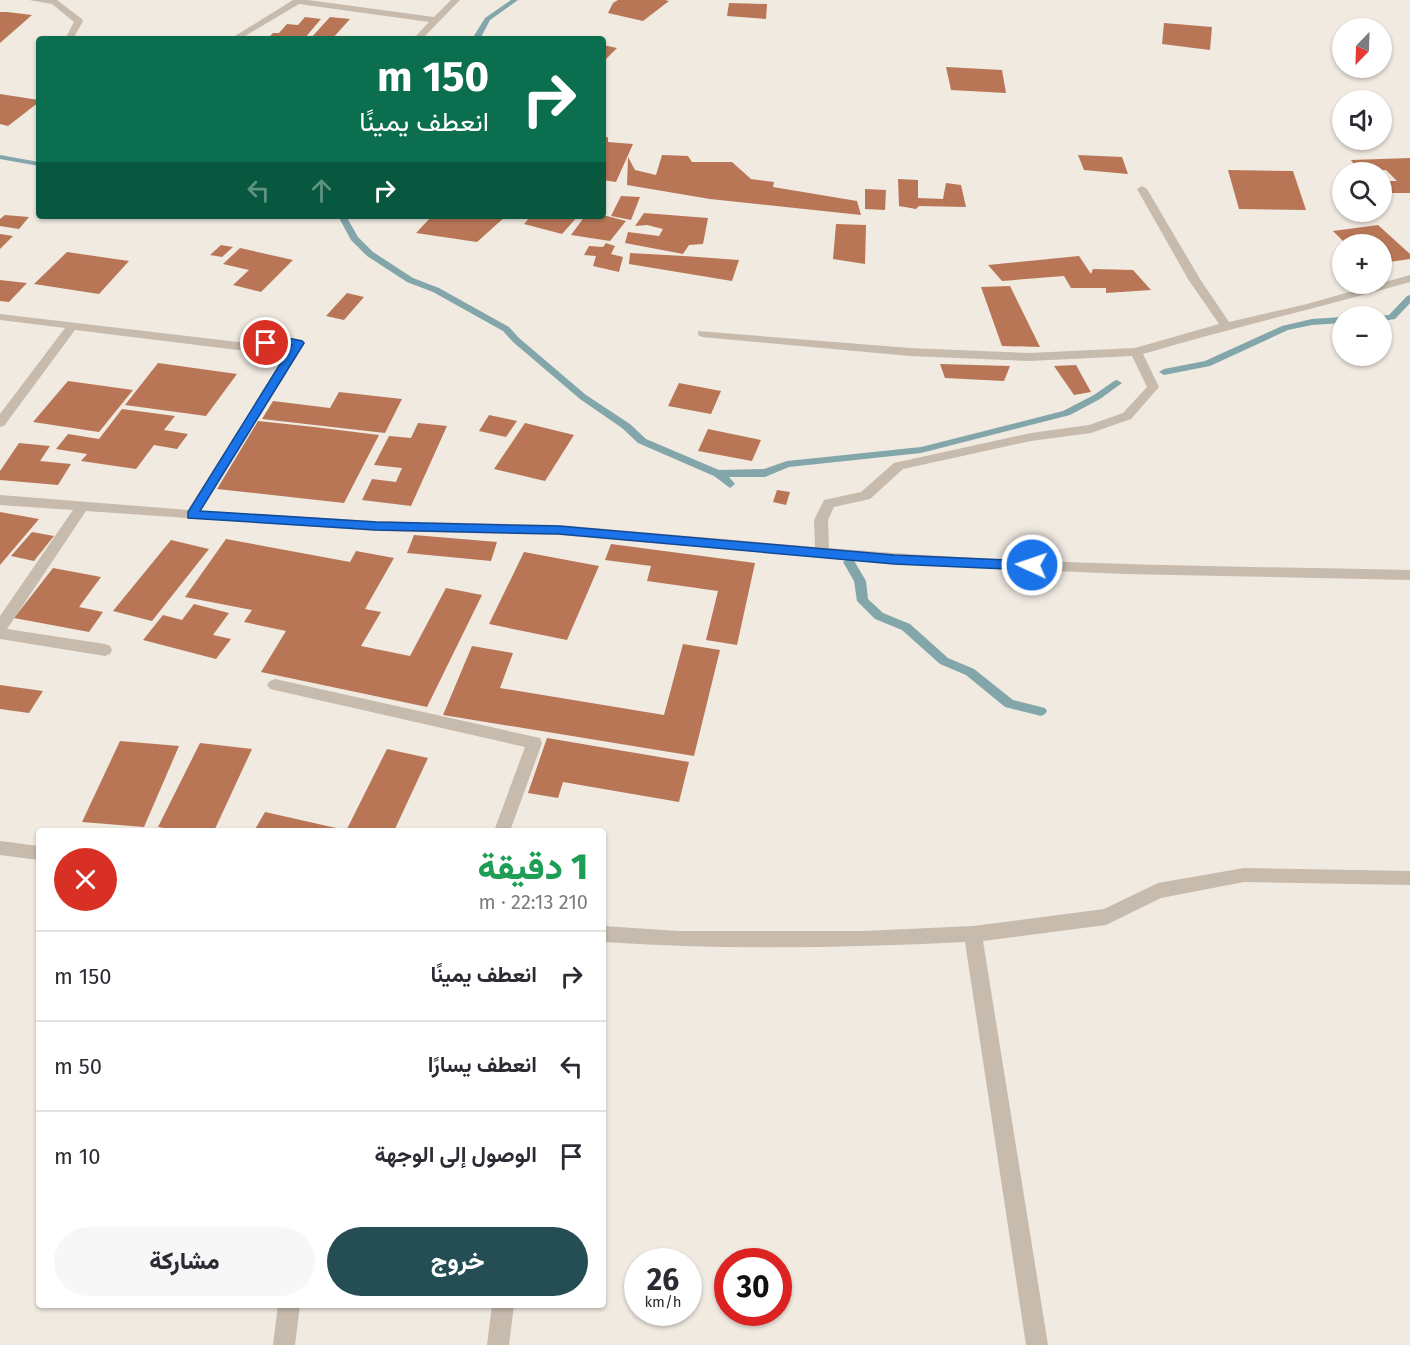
<!DOCTYPE html>
<html lang="ar">
<head>
<meta charset="utf-8">
<style>
	:root { --surface:#fff; --page:#f7f7f7; --text:#2b2b33; --muted:#7c7c81; --line:#e1e1e2; --accent:#254d54 }
	body { margin:0; font-family:"Fira Sans",Vazirmatn,sans-serif; background:var(--page); color:var(--text); direction:rtl; height:100vh; display:flex; flex-direction:column; font-size:22px; white-space:nowrap }
	* { box-sizing:border-box; margin:0 }
	p { font-size:20px; color:var(--muted) }
	.icon { flex:none; width:33px; height:33px; fill:none; stroke:currentColor; stroke-width:2; stroke-linecap:round; stroke-linejoin:round }
	.map { position:relative; flex:1; overflow:hidden; direction:ltr }
	.side { position:absolute; left:36px; top:828px; width:570px; height:480px; display:flex; flex-direction:column; background:var(--surface); border-radius:6px; box-shadow:0 2px 4px #0004; direction:rtl }
	.side>* { flex:none }
	.hud { position:absolute; left:36px; top:36px; width:570px; height:183px; border-radius:6px; box-shadow:0 2px 4px #0004; direction:rtl; background:#0b6e4f; color:#fff; overflow:hidden }
	.needle { width:39px; rotate:203deg }
	.tools { position:absolute; left:1332px; top:18px; display:grid; gap:12px }
	.tools a { display:grid; place-items:center; width:60px; height:60px; border-radius:50%; background:var(--surface); box-shadow:0 2px 4px #0004; font-size:30px }
	.speed { position:absolute; left:624px; top:1248px; display:flex; gap:12px; font-size:30px; font-weight:700; text-align:center }
	.speed>* { display:grid; place-content:center; width:78px; height:78px; border-radius:50%; background:var(--surface); box-shadow:0 2px 4px #0004; line-height:1 }
	.speed small { font-size:15px; font-weight:400 }
	.speed .limit { border:9px solid #d22; background:#fff; color:#111 }
	.pin { position:absolute; display:grid; place-items:center; width:51px; height:51px; color:#fff; margin:-26px; border:3px solid #fff; border-radius:50%; box-shadow:0 2px 6px #0007 }
	.me { position:absolute; width:66px; margin:-33px; rotate:273deg; stroke-linejoin:round; filter:drop-shadow(0 0 4px #0008) }
	.turn { display:flex; align-items:center; gap:21px; height:126px; padding:0 18px; font-size:27px }
	.turn .icon { width:78px; height:78px; stroke-width:2.5 }
	.turn b { display:block; font-size:42px; line-height:51px }
	.lanes { display:flex; align-items:center; height:57px; padding:0 18px; background:#0003; justify-content:center; gap:30px; direction:ltr }
	.lanes .off { opacity:.35 }
	.round { display:grid; place-items:center; flex:none; width:63px; height:63px; border-radius:32px; background:var(--page) }
	.head { display:flex; align-items:center; justify-content:space-between; height:102px; padding:0 18px }
	h1 { font-size:36px; font-weight:800; line-height:45px; color:#1e9e55 }
	.cta { display:flex; gap:12px; margin-top:auto; padding:12px 18px }
	.cta a { flex:1; height:69px; border-radius:36px; background:var(--accent); color:#fff; font-size:24px; font-weight:800; line-height:69px; text-align:center }
	.cta a+a { background:var(--page); color:var(--text) }
	ul { padding:0; list-style:none }
	li { display:flex; align-items:center; gap:18px; height:90px; padding:0 18px; border-top:2px solid var(--line) }
	li div { flex:1 }
	li b { display:block; font-size:22px }
	li em { font-style:normal }
	.map>svg:first-child { display:block }
	.lines { fill:none; stroke-linecap:round; stroke-linejoin:round }
	.stream { fill:#83a6aa; fill-rule:evenodd }
	.building { fill:#b87657 }
	.minor { fill:#c7bbae; fill-rule:evenodd }
	.route { fill:#1a73e8; stroke:#114b97; stroke-width:1.5 }
</style>
</head>
<body>
<div class="map">
<svg width="1410" height="1345" viewBox="0 0 1410 1345">
	<rect width="100%" height="100%" fill="#f0eae1"/>
	<g class="lines">
		<!-- stream -->
		<g class="stream">
			<polygon points="511,0 518,0 490,20 480,39 472,39 485,18"/>
			<polygon points="0,155 39,162 39,166 0,159"/>
			<polygon points="338,216 346,216 358,237 373,252 413,278 439,288 509,327 519,338 586,395 630,424 646,439 719,470 764,469 787,461 921,447 1063,411 1094,395 1114,381 1117,380 1122,383 1100,399 1070,415 921,453 789,467 765,477 729,477 735,484 730,488 714,476 638,443 622,428 580,399 513,342 503,331 433,292 407,282 367,256 351,240"/>
			<polygon points="1410,295 1410,303 1395,319 1382,321 1382,316 1379,316 1389,315 1407,296"/>
			<polygon points="1342,317 1342,323 1312,325 1288,330 1210,366 1164,375 1159,372 1164,369 1205,361 1282,326 1312,319"/>
			<polygon points="849,558 853,559 866,581 868,599 883,613 910,624 948,658 974,669 1013,700 1045,708 1047,711 1045,714 1041,716 1005,707 966,675 940,664 902,630 875,619 857,601 854,581 843,562"/>
		</g>
	</g>
	<!-- building -->
	<g class="building">
		<polygon points="618,0 665,0 669,1 643,21 608,13 613,3"/>
		<polygon points="729,3 767,4 766,19 727,16"/>
		<polygon points="0,12 7,12 32,15 0,43"/>
		<polygon points="305,17 321,19 304,39 267,39 273,33 279,33 287,24 298,25"/>
		<polygon points="330,17 350,19 332,39 310,39"/>
		<polygon points="1164,23 1212,27 1210,50 1162,44"/>
		<polygon points="603,45 617,48 603,62"/>
		<polygon points="946,67 1002,70 1006,93 951,90"/>
		<polygon points="0,94 39,100 39,102 8,126 0,124"/>
		<polygon points="608,137 608,142 633,144 616,182 603,180 603,138"/>
		<polygon points="662,155 688,156 692,162 732,162 751,179 774,182 773,187 857,201 861,215 710,199 627,185 628,157 635,170 656,175"/>
		<polygon points="1078,155 1122,157 1128,174 1084,170"/>
		<polygon points="1410,158 1410,193 1382,193 1382,181 1397,181 1386,170 1359,172 1351,160"/>
		<polygon points="1228,170 1293,171 1306,210 1239,209"/>
		<polygon points="898,179 918,180 918,198 943,199 946,183 961,185 966,207 919,206 916,209 899,206"/>
		<polygon points="865,189 886,190 885,210 865,209"/>
		<polygon points="621,196 640,197 631,220 611,216"/>
		<polygon points="644,213 708,218 703,244 689,245 683,254 625,243 628,232 659,236 663,229 647,225 635,226"/>
		<polygon points="5,215 29,217 19,229 0,226 0,219"/>
		<polygon points="603,215 626,221 610,241 571,235 585,216"/>
		<polygon points="432,216 506,216 477,242 416,233"/>
		<polygon points="531,216 578,216 562,234 524,224"/>
		<polygon points="836,224 866,225 865,264 833,259"/>
		<polygon points="1378,225 1410,254 1410,259 1382,263 1382,244 1346,244 1333,231"/>
		<polygon points="0,234 13,236 0,249"/>
		<polygon points="606,243 615,246 611,254 623,257 619,272 593,266 596,256 584,255 589,246 603,247"/>
		<polygon points="221,245 233,247 222,257 210,255"/>
		<polygon points="240,248 293,260 261,292 233,285 249,270 223,264"/>
		<polygon points="67,252 129,261 99,294 34,284"/>
		<polygon points="630,253 684,256 739,260 732,281 629,264"/>
		<polygon points="1079,256 1091,274 1093,269 1133,270 1151,290 1106,293 1106,288 1071,288 1064,276 1002,281 988,265"/>
		<polygon points="0,280 27,283 9,302 0,301"/>
		<polygon points="1010,286 1040,347 1002,346 981,287"/>
		<polygon points="347,293 364,297 344,320 326,316"/>
		<polygon points="158,363 237,374 206,416 125,405"/>
		<polygon points="940,364 1010,366 1004,381 945,378"/>
		<polygon points="1076,365 1091,392 1074,395 1054,366"/>
		<polygon points="68,381 133,390 99,432 33,422"/>
		<polygon points="679,383 721,391 711,414 668,406"/>
		<polygon points="339,392 402,399 385,433 262,419 273,401 330,408"/>
		<polygon points="122,409 175,416 164,430 188,434 177,449 154,445 136,469 81,461 87,454 56,449 68,434 99,439"/>
		<polygon points="489,415 517,421 506,437 479,431"/>
		<polygon points="258,421 314,427 379,435 344,503 217,489"/>
		<polygon points="418,423 447,426 411,506 362,500 372,479 396,482 402,468 374,465 389,436 411,438"/>
		<polygon points="525,423 574,435 545,481 494,469"/>
		<polygon points="708,429 761,440 752,461 698,451"/>
		<polygon points="19,443 50,446 40,461 71,464 58,485 0,480 0,471"/>
		<polygon points="777,490 790,492 786,505 773,502"/>
		<polygon points="0,512 39,519 0,565"/>
		<polygon points="32,532 54,536 34,561 11,556"/>
		<polygon points="414,535 497,542 491,561 407,553"/>
		<polygon points="226,539 350,562 356,551 394,558 365,609 381,612 361,646 410,656 446,588 482,595 427,707 261,672 286,631 244,622 252,610 185,597"/>
		<polygon points="171,540 209,549 152,621 113,611"/>
		<polygon points="611,544 755,563 737,645 706,640 718,591 647,581 651,566 605,560"/>
		<polygon points="524,552 599,566 567,640 489,624"/>
		<polygon points="53,568 101,577 79,607 103,612 89,632 14,618"/>
		<polygon points="194,604 229,613 213,635 231,639 216,659 143,640 163,615 182,620"/>
		<polygon points="683,644 720,650 694,756 443,715 472,646 513,653 500,688 664,715"/>
		<polygon points="0,685 43,691 29,713 0,709"/>
		<polygon points="547,738 689,762 679,802 563,782 558,798 528,793"/>
		<polygon points="120,741 179,746 144,827 82,822"/>
		<polygon points="200,743 252,749 214,831 183,831 158,827"/>
		<polygon points="387,749 428,758 394,831 346,831"/>
		<polygon points="265,812 345,830 345,831 254,831"/>
	</g>
	<g class="lines">
		<!-- minor -->
		<g class="minor">
			<polygon points="29,0 57,0 82,19 83,21 73,39 65,39 74,22 52,4"/>
			<polygon points="293,0 308,0 434,17 451,0 460,0 422,39 413,39 429,22 299,4 240,39 230,39"/>
			<path d="M1142,186L1147,189L1200,279L1229,322L1307,304L1410,275V282C1321,307 1232,328 1143,354L1159,387L1131,419L1091,433L1031,441L903,469L870,499L834,507L828,520L829,548C1022,565 1216,566 1410,570V580L1125,574L894,564L559,535L376,531L86,511L7,629L105,644L110,646L112,650L110,654L105,656L0,639V616L73,510L0,505V495L188,510L292,345L282,344L238,350L75,330L4,426L0,427V414L65,328L0,320V314L238,342L282,336L303,340L305,343L201,511L376,521L559,525L815,547L814,520L824,500L861,492L894,463L1031,433L1089,425L1123,413L1147,387L1132,356L1029,361L910,356L702,337L698,335V331L910,348L1029,353L1135,348L1219,324L1188,279L1137,189Z"/>
			<polygon points="275,679 540,738 542,743 510,831 494,831 525,747 270,689 267,685 270,681"/>
			<polygon points="0,841 39,846 39,860 0,855"/>
			<path d="M1244,868L1410,871V885L1244,882L1161,898L1106,925L983,941L1048,1345H1026L965,942C845,948 724,950 603,942V926L678,931H864L973,926L1104,909L1158,883Z"/>
			<polygon points="278,1305 300,1305 295,1345 273,1345"/>
			<polygon points="492,1305 514,1305 509,1345 487,1345"/>
		</g>
	</g>
	<!-- route -->
	<polygon class="route" points="282,337 302,341 304,343 200,511 376,522 559,526 894,555 1032,561 1039,565 1032,570 894,564 559,534 376,530 188,518 188,512 292,345 282,343 266,346 260,343 262,340"/>
</svg>
<div class="tools">
<a><svg class="needle" viewBox="-14 -14 28 28"><path d="M0-13l5 13h-10z" fill="#e53935"/><path d="M0 13l5-13h-10z" fill="#7c7c81"/></svg></a>
<a><svg class="icon" aria-label="sound" viewBox="0 0 24 24"><path d="M4 9h4l5-4v14l-5-4H4zM17 9q2 3 0 6"/></svg></a>
<a><svg class="icon" aria-label="search" viewBox="0 0 24 24"><circle cx="10" cy="10" r="6"/><path d="M15 15l6 6"/></svg></a>
<a>+</a>
<a>−</a>
</div>
<div class="speed"><div>26<small>km/h</small></div><div class="limit">30</div></div>
<div class="pin" style="left:266px;top:343px;background:#d93025"><svg class="icon" aria-label="arrive" viewBox="0 0 24 24"><path d="M6 21V4h12l-3 4 3 4H6"/></svg></div>
<svg class="me" style="left:1032px;top:565px" viewBox="-20 -20 40 40"><circle r="17" fill="#1a73e8" stroke="#fff" stroke-width="3"/><path d="M0-11L8 9 0 5-8 9z" fill="#fff"/></svg>
<div class="hud">
<div class="turn"><svg class="icon" aria-label="right" viewBox="0 0 24 24"><path d="M7 20v-9h11M14 6l5 5-5 5"/></svg><div><b>150 m</b>انعطف يمينًا</div></div>
<div class="lanes"><svg class="icon off" aria-label="left" viewBox="0 0 24 24"><path d="M17 20v-9H6M10 6l-5 5 5 5"/></svg><svg class="icon off" aria-label="ahead" viewBox="0 0 24 24"><path d="M12 20V5M6 11l6-6 6 6"/></svg><svg class="icon" aria-label="right" viewBox="0 0 24 24"><path d="M7 20v-9h11M14 6l5 5-5 5"/></svg></div>
</div>
<section class="side">
<div class="head"><div><h1>1 دقيقة</h1><p>210 m · 22:13</p></div><a class="round" style="background:#d93025;color:#fff"><svg class="icon" aria-label="close" viewBox="0 0 24 24"><path d="M6 6l12 12M18 6L6 18"/></svg></a></div>
<ul>
<li><svg class="icon" aria-label="right" viewBox="0 0 24 24"><path d="M7 20v-9h11M14 6l5 5-5 5"/></svg><div><b>انعطف يمينًا</b></div><em>150 m</em></li>
<li><svg class="icon" aria-label="left" viewBox="0 0 24 24"><path d="M17 20v-9H6M10 6l-5 5 5 5"/></svg><div><b>انعطف يسارًا</b></div><em>50 m</em></li>
<li><svg class="icon" aria-label="arrive" viewBox="0 0 24 24"><path d="M6 21V4h12l-3 4 3 4H6"/></svg><div><b>الوصول إلى الوجهة</b></div><em>10 m</em></li>
</ul>
<div class="cta"><a>خروج</a><a>مشاركة</a></div>
</section>
</div>
</body>
</html>
